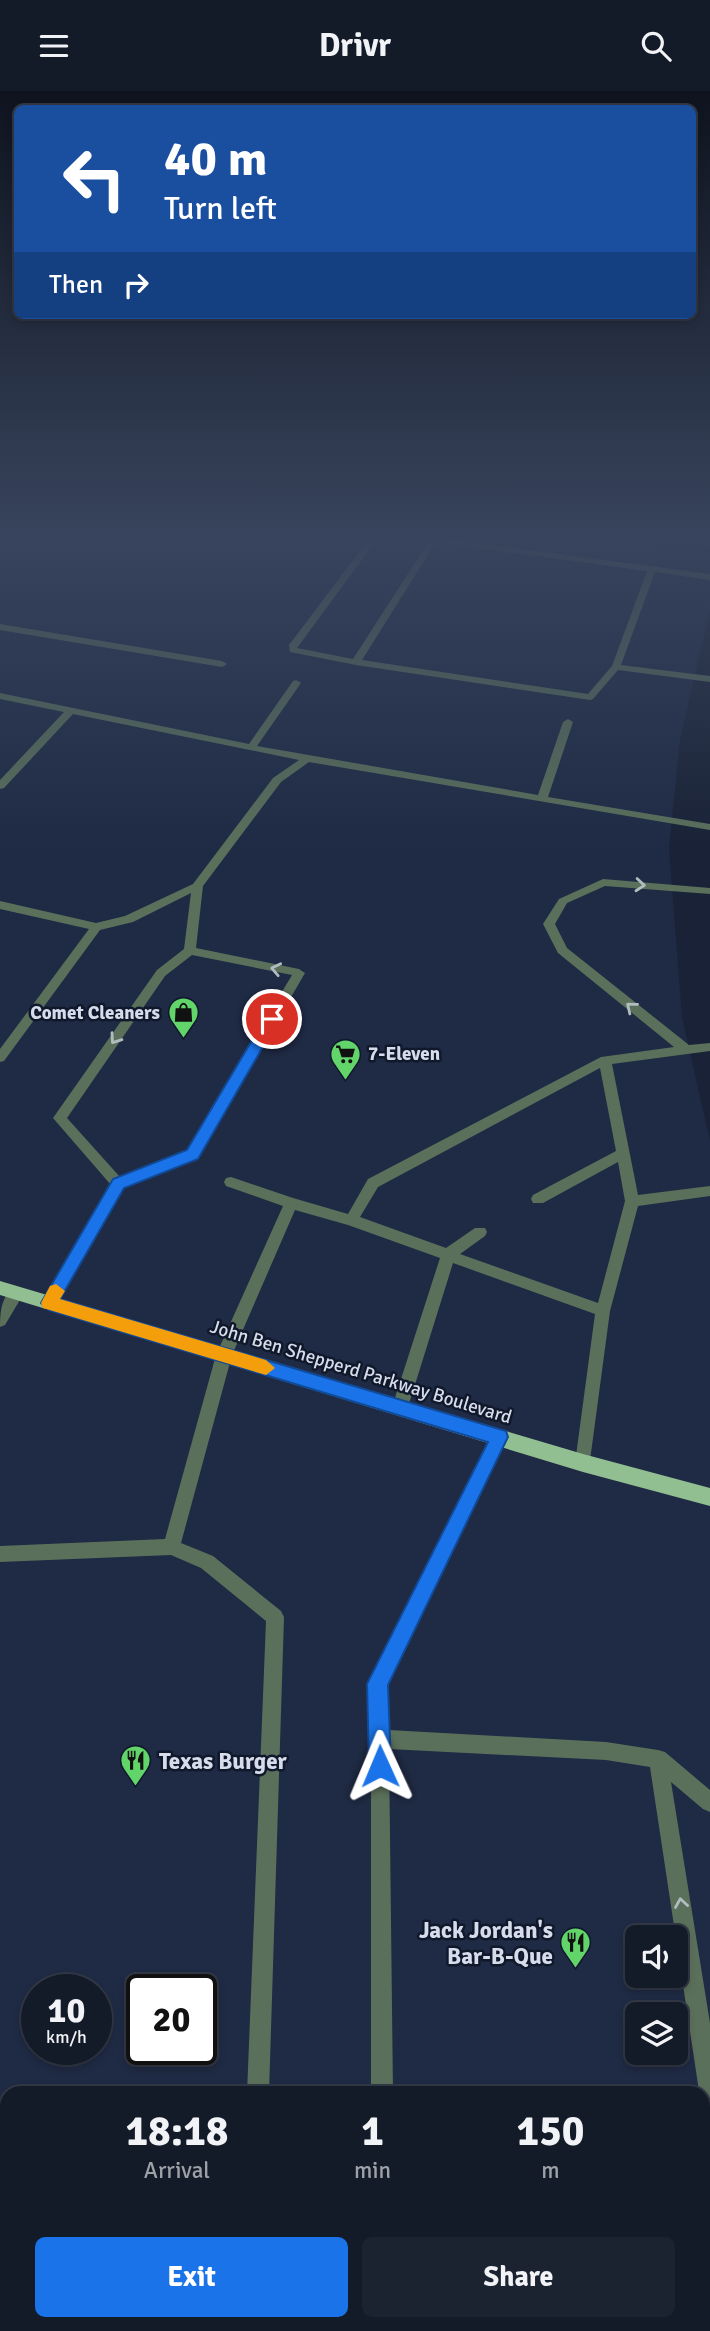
<!DOCTYPE html>
<html lang="en">
<head>
<meta charset="utf-8">
<style>
	:root { --surface:#131a28; --page:#1c2330; --text:#f1f3f6; --muted:#9da1a8; --line:#323845; --accent:#1a73e8 }
	body { margin:0; font-family:Signika,sans-serif; background:var(--page); color:var(--text); height:100vh; display:flex; flex-direction:column; font-size:26px; white-space:nowrap }
	* { box-sizing:border-box; margin:0 }
	p { font-size:23px; color:var(--muted) }
	.icon { flex:none; width:38px; height:38px; fill:none; stroke:currentColor; stroke-width:2; stroke-linecap:round; stroke-linejoin:round }
	.map { position:relative; flex:1; overflow:hidden }
	.drawer { position:absolute; left:0px; top:1995px; width:710px; height:245px; display:flex; flex-direction:column; background:var(--surface); border-radius:21px 21px 0 0; box-shadow:0 4px 10px #0003,0 0 0 2px var(--line) }
	.drawer>* { flex:none }
	.top-card { position:absolute; left:14px; top:14px; width:682px; height:214px; border-radius:10px; box-shadow:0 4px 10px #0003,0 0 0 2px var(--line); background:#1a4fa0; color:#fff; overflow:hidden }
	.controls { position:absolute; left:625px; top:1834px; display:grid; gap:14px }
	.controls a { display:grid; place-items:center; width:63px; height:63px; border-radius:10px; background:var(--surface); box-shadow:0 4px 10px #0003,0 0 0 2px var(--line); font-size:35px }
	.speed { position:absolute; left:21px; top:1883px; display:flex; gap:14px; font-size:35px; font-weight:700; text-align:center }
	.speed>* { display:grid; place-content:center; width:91px; height:91px; border-radius:50%; background:var(--surface); box-shadow:0 4px 10px #0003,0 0 0 2px var(--line); line-height:1 }
	.speed small { font-size:18px; font-weight:400 }
	.speed .limit { border:4px solid #111; border-radius:10px; background:#fff; color:#111 }
	.pin { position:absolute; display:grid; place-items:center; width:60px; height:60px; color:#fff; margin:-30px; border:4px solid #fff; border-radius:50%; box-shadow:0 2px 7px #0007 }
	.me { position:absolute; width:77px; margin:-38px; rotate:359deg; stroke-linejoin:round; filter:drop-shadow(0 0 5px #0008) }
	.turn { display:flex; align-items:center; gap:24px; height:147px; padding:0 35px; font-size:32px }
	.turn .icon { width:91px; height:91px; stroke-width:2.5 }
	.turn b { display:block; font-size:49px; line-height:60px }
	.then { display:flex; align-items:center; height:66px; padding:0 35px; background:#0003; gap:14px; font-size:26px }
	.eta { display:flex; justify-content:space-evenly; align-items:center; height:119px; text-align:center }
	.eta b { font-size:42px; font-weight:700; line-height:49px }
	.action { display:flex; gap:14px; margin-top:auto; padding:14px 35px }
	.action a { flex:1; height:80px; border-radius:10px; background:var(--accent); color:#fff; font-size:28px; font-weight:700; line-height:80px; text-align:center }
	.action a+a { background:var(--page); color:var(--text) }
	header { display:flex; justify-content:space-between; align-items:center; height:91px; padding:0 35px; background:var(--surface); font-size:32px; font-weight:700 }
	.map>svg:first-child { display:block }
	.built { fill:#1f2a44; fill-rule:evenodd }
	.lines { fill:none; stroke-linecap:round; stroke-linejoin:round }
	.lane { fill:#5b705b; fill-rule:evenodd }
	.primary { fill:#92bf92; fill-rule:evenodd }
	.oneway { stroke:#b1bcbf }
	.route { fill:#1a73e8; stroke:#114b97; stroke-width:2 }
	.slow { fill:#f59e0b }
	.labels { text-anchor:middle; dominant-baseline:central; stroke-width:5; stroke-linejoin:round; paint-order:stroke }
	.poi-label { font-size:19px; font-weight:bold; fill:#d6dcea; stroke:#10192c; text-anchor:end }
	.street-label { font-size:19px; fill:#d6dcea; stroke:#10192c }
	.near-poi-label { font-size:23px; font-weight:bold; fill:#d6dcea; stroke:#10192c; text-anchor:start }
</style>
</head>
<body>
<header><svg class="icon" aria-label="menu" viewBox="0 0 24 24"><path d="M4 6h16M4 12h16M4 18h16"/></svg>Drivr<svg class="icon" aria-label="search" viewBox="0 0 24 24"><circle cx="10" cy="10" r="6"/><path d="M15 15l6 6"/></svg></header>
<div class="map">
<svg width="710" height="2240" viewBox="0 0 710 2240">
	<rect width="100%" height="100%" fill="#192236"/>
	<!-- built -->
	<path class="built" d="M0,444H573L710,463V520L680,649L669,757L682,926L710,1050V2240H0ZM637,1846H676V1885H637ZM37,1899H96V1958H37ZM142,1899H201V1958H142ZM637,1923H676V1962H637ZM7,2002H704V2233H7Z"/>
	<g class="lines">
		<!-- lane -->
		<g class="lane">
			<path d="M310,444H338C332,448 316,448 310,444Z"/>
			<path d="M372,444H380L297,557L353,568L429,450L397,444H415L710,483V489L655,481L621,574L710,585V591L618,579L593,608L590,609L356,574L290,561L289,554ZM436,451L647,480L612,575L588,603L362,569Z"/>
			<polygon points="626,444 645,444 676,448 710,444 710,446 676,452"/>
			<polygon points="0,533 222,570 227,573 222,576 0,539"/>
			<path d="M296,589L301,592L257,655L538,704L563,631L568,628L573,631L548,706L710,733V739L309,671L281,691L203,795L196,857L299,878L305,882L198,1067L123,1097L54,1216L49,1218L44,1216L42,1212L44,1208L111,1094L53,1027L157,879L184,858L191,802L133,831L100,839L4,970L0,971V958L89,838L0,818V810L96,832L125,825L193,793L273,687L299,669L73,623L4,697L0,698V689L64,621L0,608V602L249,653L293,590ZM192,864L292,884L188,1059L120,1086L67,1027L165,885Z"/>
			<path d="M603,788L710,797V803L605,795L567,812L555,833L567,857L689,954L710,952V960L612,973L638,1104L710,1095V1105L638,1115L610,1220L589,1377L583,1379L577,1377L575,1372L595,1223L453,1172L408,1316L406,1321L400,1323L394,1321L392,1316L440,1167L348,1134L295,1119L232,1264L181,1452L213,1465L281,1520L284,1526L269,2002H247L266,1530L201,1477L171,1464L0,1471V1455L165,1448L216,1264L283,1115L226,1095L224,1091L226,1087L231,1086L293,1107L348,1123L368,1088L601,966L674,956L558,862L543,833L559,808ZM600,977L616,1060L533,1104L531,1108L533,1112H543L618,1071L625,1110L598,1212L460,1163L485,1145L487,1141L485,1137H475L446,1157L360,1126L378,1096Z"/>
			<path d="M17,1196L22,1198L24,1202L5,1234L0,1236C0,1222 1,1202 17,1196Z"/>
			<polygon points="499,1339 505,1341 507,1346 386,1594 389,1639 606,1651 658,1659 665,1661 710,1699 710,1721 703,1718 671,1691 710,1932 710,2011 704,2008 704,2002 699,2000 650,1676 606,1669 389,1658 393,2002 371,2002 371,1648 368,1593 493,1341"/>
			<polygon points="238,2233 262,2233 261,2240 237,2240"/>
			<rect x="372" y="2233" width="24" height="7"/>
		</g>
		<!-- primary -->
		<polygon class="primary" points="0,1190 583,1363 710,1397 710,1415 583,1381 0,1204"/>
	</g>
	<!-- one-way arrows -->
	<defs><path id="oneway-chevron" d="M-2-3.5L2.5 0L-2 3.5" fill="none" stroke-width="1.6" stroke-linecap="round" stroke-linejoin="round" transform="scale(1.75)"/></defs>
	<g class="oneway">
		<use href="#oneway-chevron" transform="translate(640 794) rotate(5)"/>
		<use href="#oneway-chevron" transform="translate(276 878) rotate(-168)"/>
		<use href="#oneway-chevron" transform="translate(631 916) rotate(-141)"/>
		<use href="#oneway-chevron" transform="translate(115 948) rotate(125)"/>
		<use href="#oneway-chevron" transform="translate(681 1812) rotate(-99)"/>
	</g>
	<!-- sky -->
	<linearGradient id="sky" x2="0" y2="1"><stop stop-color="#0e131e"/><stop offset="0.59" stop-color="#38445d"/><stop offset="1" stop-color="#38445d" stop-opacity="0"/></linearGradient>
	<rect width="710" height="757" fill="url(#sky)"/>
	<!-- route -->
	<polygon class="route" points="272,923 279,928 198,1068 124,1097 60,1208 506,1340 508,1346 388,1594 391,1675 387,1683 380,1686 372,1683 369,1675 367,1593 488,1351 49,1219 41,1212 113,1088 187,1059 267,924"/>
	<!-- slow -->
	<polygon class="slow" points="56,1193 65,1200 60,1208 266,1269 275,1277 266,1284 43,1217 41,1212 50,1195"/>
	<!-- icons -->
	<defs>
		<symbol id="shop-pin" viewBox="-11 -11 22 30"><path d="M0 17L-7.5 6A9.5 9.5 0 1 1 7.5 6Z" fill="#61d46a" stroke="#10192c"/><path d="M-5-2.5h2.3a2.7 3.5 0 0 1 5.4 0H5L5.5 6h-11ZM-1.5-2.5h3a1.5 2.3 0 0 0-3 0Z" fill="#111"/></symbol>
		<symbol id="supermarket-pin" viewBox="-11 -11 22 30"><path d="M0 17L-7.5 6A9.5 9.5 0 1 1 7.5 6Z" fill="#61d46a" stroke="#10192c"/><path d="M-6-5.5h2.5l.6 2H6L4.5 2H-2.5L-4.4-4H-6ZM-1.5 3.2a1.3 1.3 0 1 0 .1 0ZM3 3.2a1.3 1.3 0 1 0 .1 0Z" fill="#111"/></symbol>
		<symbol id="restaurant-pin" viewBox="-11 -11 22 30"><path d="M0 17L-7.5 6A9.5 9.5 0 1 1 7.5 6Z" fill="#61d46a" stroke="#10192c"/><path d="M-5-6h1v4h1v-4h1v4h1v-4h1v5L-1.5 .5V6h-2V.5L-5-1ZM5-6V6H3V1.5H1.5Q1.5-4 5-6Z" fill="#111"/></symbol>
	</defs>
	<g fill-rule="evenodd">
		<use href="#shop-pin" x="166" y="904" width="35" height="47"/>
		<use href="#supermarket-pin" x="328" y="946" width="35" height="47"/>
		<use href="#restaurant-pin" x="118" y="1652" width="35" height="47"/>
		<use href="#restaurant-pin" x="558" y="1834" width="35" height="47"/>
	</g>
	<g class="labels">
		<!-- poi labels -->
		<g class="poi-label">
			<text x="160" y="922">Comet Cleaners</text>
			<text x="368" y="963" text-anchor="start">7-Eleven</text>
		</g>
		<!-- street labels -->
		<g class="street-label">
			<text transform="translate(361 1281) rotate(17)">John Ben Shepperd Parkway Boulevard</text>
		</g>
		<!-- near-poi labels -->
		<g class="near-poi-label">
			<text x="159" y="1670">Texas Burger</text>
			<text x="553" y="1839" text-anchor="end">Jack Jordan's<tspan x="553" dy="26">Bar-B-Que</tspan></text>
		</g>
	</g>
</svg>
<div class="controls">
<a><svg class="icon" aria-label="sound" viewBox="0 0 24 24"><path d="M4 9h4l5-4v14l-5-4H4zM17 9q2 3 0 6"/></svg></a>
<a><svg class="icon" aria-label="layers" viewBox="0 0 24 24"><path d="M12 4l9 5-9 5-9-5zM3 14l9 5 9-5"/></svg></a>
</div>
<div class="speed"><div>10<small>km/h</small></div><div class="limit">20</div></div>
<div class="pin" style="left:272px;top:928px;background:#d93025"><svg class="icon" aria-label="arrive" viewBox="0 0 24 24"><path d="M6 21V4h12l-3 4 3 4H6"/></svg></div>
<svg class="me" style="left:380px;top:1675px" viewBox="-20 -20 40 40"><path d="M0-17L14 15 0 8-14 15z" fill="#1a73e8" stroke="#fff" stroke-width="4"/></svg>
<div class="top-card">
<div class="turn"><svg class="icon" aria-label="left" viewBox="0 0 24 24"><path d="M17 20v-9H6M10 6l-5 5 5 5"/></svg><div><b>40 m</b>Turn left</div></div>
<div class="then">Then<svg class="icon" aria-label="right" viewBox="0 0 24 24"><path d="M7 20v-9h11M14 6l5 5-5 5"/></svg></div>
</div>
<section class="drawer">
<div class="eta">
<div><b>18:18</b><p>Arrival</p></div>
<div><b>1</b><p>min</p></div>
<div><b>150</b><p>m</p></div>
</div>
<div class="action"><a>Exit</a><a>Share</a></div>
</section>
</div>
</body>
</html>
